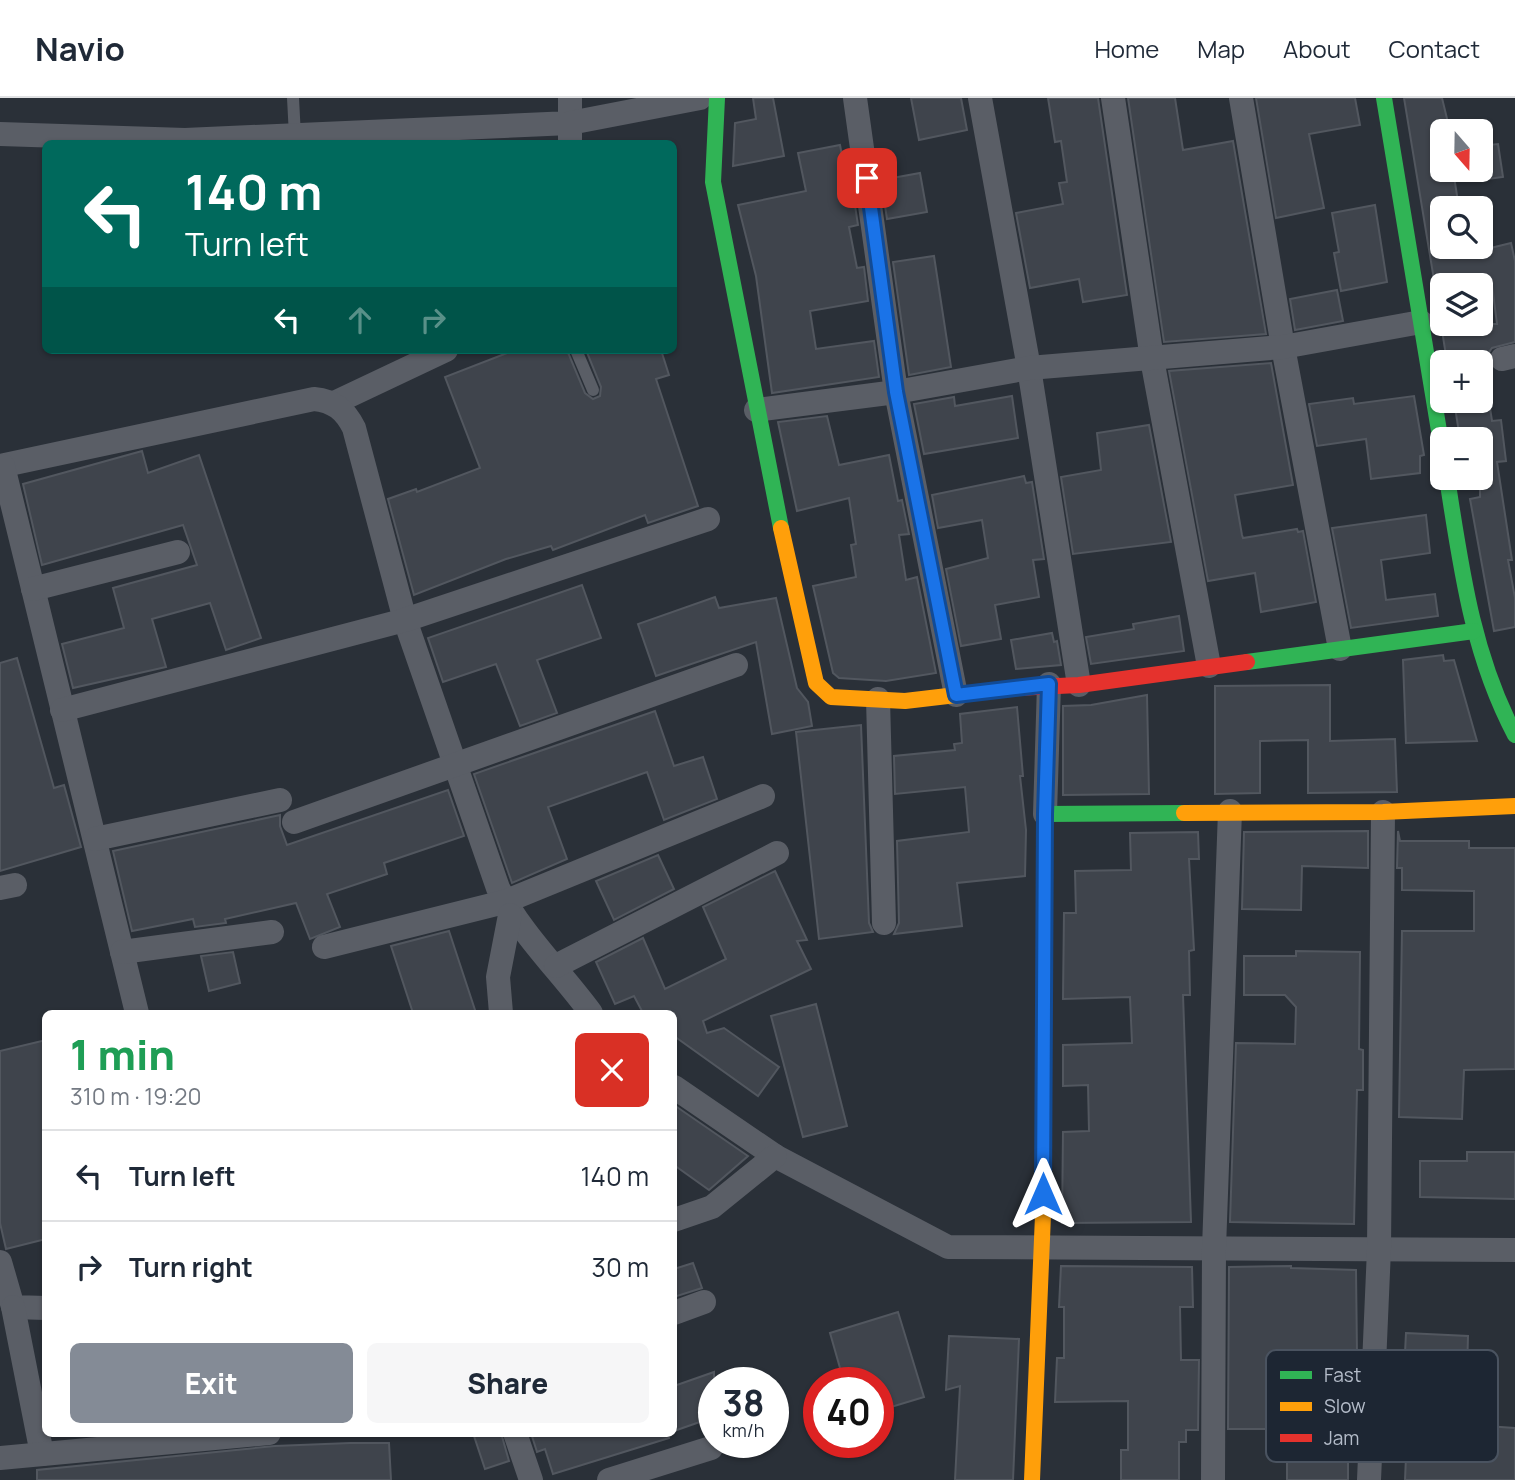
<!DOCTYPE html>
<html lang="en">
<head>
<meta charset="utf-8">
<style>
	:root { --surface:#fff; --page:#f6f6f7; --text:#1f2937; --muted:#747a83; --line:#e0e1e3; --accent:#848b96 }
	body { margin:0; font-family:Manrope,sans-serif; background:var(--page); color:var(--text); height:100vh; display:flex; flex-direction:column; font-size:26px; white-space:nowrap }
	* { box-sizing:border-box; margin:0 }
	p { font-size:23px; color:var(--muted) }
	.icon { flex:none; width:38px; height:38px; fill:none; stroke:currentColor; stroke-width:2; stroke-linecap:round; stroke-linejoin:round }
	.map { position:relative; flex:1; overflow:hidden }
	.side { position:absolute; left:42px; top:912px; width:635px; height:427px; display:flex; flex-direction:column; background:var(--surface); border-radius:10px; box-shadow:0 2px 5px #0004 }
	.side>* { flex:none }
	.guide { position:absolute; left:42px; top:42px; width:635px; height:214px; border-radius:10px; box-shadow:0 2px 5px #0004; background:#00695c; color:#fff; overflow:hidden }
	.needle { width:46px; rotate:160deg }
	.controls { position:absolute; left:1430px; top:21px; display:grid; gap:14px }
	.controls a { display:grid; place-items:center; width:63px; height:63px; border-radius:10px; background:var(--surface); box-shadow:0 2px 5px #0004; font-size:35px }
	.speed { position:absolute; left:698px; top:1269px; display:flex; gap:14px; font-size:35px; font-weight:700; text-align:center }
	.speed>* { display:grid; place-content:center; width:91px; height:91px; border-radius:50%; background:var(--surface); box-shadow:0 2px 5px #0004; line-height:1 }
	.speed small { font-size:18px; font-weight:400 }
	.speed .limit { border:10px solid #d22; background:#fff; color:#111 }
	.pin { position:absolute; display:grid; place-items:center; width:60px; height:60px; color:#fff; margin:-30px; border-radius:14px; box-shadow:0 4px 10px #0006 }
	.me { position:absolute; width:77px; margin:-38px; rotate:0deg; stroke-linejoin:round; filter:drop-shadow(0 0 5px #0008) }
	.turn { display:flex; align-items:center; gap:24px; height:147px; padding:0 28px; font-size:32px }
	.turn .icon { width:91px; height:91px; stroke-width:2.5 }
	.turn b { display:block; font-size:49px; line-height:60px }
	.lanes { display:flex; align-items:center; height:66px; padding:0 28px; background:#0003; justify-content:center; gap:35px; direction:ltr }
	.lanes .off { opacity:.35 }
	.round { display:grid; place-items:center; flex:none; width:74px; height:74px; border-radius:10px; background:var(--page) }
	.head { display:flex; align-items:center; justify-content:space-between; height:119px; padding:0 28px }
	h1 { font-size:42px; font-weight:800; line-height:52px; color:#1e9e55 }
	.cta { display:flex; gap:14px; margin-top:auto; padding:14px 28px }
	.cta a { flex:1; height:80px; border-radius:10px; background:var(--accent); color:#fff; font-size:28px; font-weight:800; line-height:80px; text-align:center }
	.cta a+a { background:var(--page); color:var(--text) }
	ul { padding:0; list-style:none }
	li { display:flex; align-items:center; gap:21px; height:91px; padding:0 28px; border-top:2px solid var(--line) }
	li div { flex:1 }
	li b { display:block; font-size:26px }
	li em { font-style:normal }
	header { display:flex; align-items:center; gap:42px; box-sizing:border-box; height:98px; padding:0 35px; background:var(--surface); border-bottom:2px solid var(--line) }
	header strong { font-size:33px }
	nav { display:flex; gap:38px; margin-inline-start:auto; font-size:24px }
	.map>svg:first-child { display:block }
	.building { fill:#3f444c; stroke:#52575f; stroke-width:2 }
	.lines { fill:none; stroke-linecap:round; stroke-linejoin:round }
	.lane { stroke:#5a5e66; stroke-width:12 }
	.street { stroke:#5a5e66; stroke-width:24 }
	.fast { stroke:#30b455; stroke-width:16 }
	.slow { stroke:#ff9f0a; stroke-width:16 }
	.jam { stroke:#e5322d; stroke-width:16 }
	.route-casing { stroke:#114b97; stroke-width:18 }
	.route { stroke:#1a73e8; stroke-width:12 }
	.key { fill:#1d2633; stroke:#4a5360; stroke-width:2 }
	.key-label { font-size:19px; fill:#b4bcc9 }
</style>
</head>
<body>
<header>
<strong>Navio</strong>
<nav><a>Home</a><a>Map</a><a>About</a><a>Contact</a></nav>
</header>
<div class="map">
<svg width="1515" height="1382" viewBox="0 0 1515 1382">
	<rect width="100%" height="100%" fill="#2a3038"/>
	<!-- building -->
	<g class="building">
		<polygon points="753,0 773,0 784,58 733,68 735,25 756,21"/>
		<polygon points="911,0 961,0 967,32 919,42"/>
		<polygon points="1048,0 1098,0 1127,197 1083,204 1079,181 1030,190 1016,115 1063,106 1059,85 1067,84 1061,43 1055,44"/>
		<polygon points="1128,0 1175,0 1183,52 1233,43 1266,236 1164,244"/>
		<polygon points="1256,0 1355,0 1360,27 1309,36 1324,110 1276,120"/>
		<polygon points="1404,0 1442,0 1450,33 1442,33 1442,72 1453,72 1459,110 1442,110 1442,149 1465,149 1466,156 1511,145 1515,163 1515,244 1492,250 1482,264 1447,264 1441,226 1497,226 1492,187 1442,187 1442,200 1437,200"/>
		<polygon points="1498,46 1503,79 1480,82 1480,48"/>
		<polygon points="840,47 848,89 852,88 858,127 849,129 857,170 864,169 868,203 810,213 816,251 874,243 879,279 772,295 756,178 738,107 806,93 798,55"/>
		<polygon points="920,75 927,114 887,121 881,82"/>
		<polygon points="1375,107 1387,184 1341,193 1334,155 1339,154 1332,115"/>
		<polygon points="934,158 951,269 909,277 893,164"/>
		<polygon points="1337,192 1343,223 1295,232 1290,201"/>
		<polygon points="515,252 567,252 585,295 593,301 600,298 601,289 586,252 661,252 669,277 656,281 698,408 648,425 645,417 553,452 551,448 506,461 414,497 388,401 416,391 417,394 480,370 445,279"/>
		<polygon points="1271,265 1293,387 1235,397 1242,437 1243,440 1297,431 1298,434 1303,433 1316,504 1261,514 1255,475 1208,483 1169,273"/>
		<polygon points="1012,298 1018,340 924,356 914,306 954,299 955,308"/>
		<polygon points="1414,298 1424,357 1420,358 1420,375 1371,381 1366,341 1317,348 1309,306 1353,300 1354,306"/>
		<polygon points="1454,303 1489,303 1492,323 1501,322 1506,363 1497,364 1512,462 1508,462 1515,500 1515,529 1494,533 1470,401 1480,399 1480,341 1460,341"/>
		<polygon points="827,318 839,367 889,357 898,403 902,402 909,436 899,437 906,482 917,479 936,575 886,583 839,580 833,575 813,488 856,479 851,447 856,446 849,400 797,413 778,324"/>
		<polygon points="1149,327 1171,444 1073,456 1061,379 1101,372 1097,335"/>
		<polygon points="142,353 148,375 199,357 261,540 226,552 210,505 152,521 166,569 73,590 62,546 124,530 113,490 197,467 183,427 42,467 23,386"/>
		<polygon points="1024,378 1026,385 1032,384 1044,461 1033,462 1039,499 995,507 1001,541 961,548 946,471 988,460 982,422 938,430 932,397"/>
		<polygon points="1426,417 1430,455 1381,462 1386,502 1435,496 1438,518 1351,530 1332,430"/>
		<polygon points="582,487 601,540 537,562 557,615 520,628 496,566 443,584 428,540"/>
		<polygon points="715,499 719,510 776,500 797,590 808,604 812,628 772,636 756,544 656,578 638,526"/>
		<polygon points="1179,518 1184,553 1091,566 1086,539 1134,531 1133,526"/>
		<polygon points="1052,535 1054,544 1057,543 1061,567 1016,571 1011,542"/>
		<polygon points="1443,557 1444,563 1454,562 1477,643 1406,645 1403,562"/>
		<polygon points="17,560 54,690 64,687 81,749 0,773 0,565"/>
		<polygon points="1330,587 1330,643 1395,641 1397,694 1308,695 1308,642 1260,643 1260,695 1215,696 1215,588"/>
		<polygon points="1147,597 1149,696 1063,697 1063,608 1091,607"/>
		<polygon points="1017,609 1023,678 1020,678 1026,732 1025,778 957,785 962,828 894,836 899,825 897,743 969,734 965,689 895,696 894,658 955,652 954,646 962,645 960,616"/>
		<polygon points="655,613 674,668 703,659 717,701 664,722 647,674 548,709 567,761 512,785 474,676"/>
		<polygon points="861,627 869,825 873,834 819,841 796,634"/>
		<polygon points="448,692 464,738 384,765 387,776 327,796 340,829 310,841 296,805 225,821 226,825 195,829 193,821 132,833 113,753 280,717 280,728 287,747"/>
		<polygon points="1368,733 1368,770 1302,768 1301,812 1242,811 1244,734"/>
		<polygon points="1398,733 1400,743 1469,743 1469,750 1515,750 1515,971 1464,972 1462,1021 1399,1019 1402,833 1474,833 1474,793 1402,792 1402,770 1397,770"/>
		<polygon points="1198,734 1199,761 1189,761 1194,852 1189,853 1190,897 1183,897 1191,1124 1062,1125 1063,1034 1089,1033 1088,987 1063,988 1063,947 1132,945 1130,899 1063,901 1064,815 1076,815 1075,773 1131,772 1130,735"/>
		<polygon points="658,757 674,791 614,822 596,783"/>
		<polygon points="775,773 807,842 797,843 811,871 703,923 707,935 724,930 779,969 758,998 674,938 674,915 643,915 634,898 615,906 596,864 643,840 665,891 726,861 703,809"/>
		<polygon points="449,833 476,915 413,915 391,848"/>
		<polygon points="1296,853 1360,854 1359,951 1363,952 1363,992 1357,992 1354,1126 1230,1124 1236,945 1295,946 1296,909 1285,897 1244,897 1244,858 1296,858"/>
		<polygon points="233,854 240,885 209,893 201,858"/>
		<polygon points="816,906 847,1028 803,1039 771,918"/>
		<polygon points="46,942 46,1141 6,1151 0,1125 0,953"/>
		<polygon points="674,1007 748,1058 709,1092 674,1067"/>
		<polygon points="1467,1054 1515,1054 1515,1101 1420,1099 1420,1063 1467,1063"/>
		<polygon points="693,1165 702,1190 674,1199 674,1171"/>
		<polygon points="1061,1168 1192,1169 1193,1209 1180,1209 1181,1262 1199,1262 1198,1332 1186,1332 1186,1344 1179,1344 1179,1382 1121,1382 1121,1352 1128,1352 1128,1303 1055,1304 1057,1260 1064,1260 1064,1209 1059,1209"/>
		<polygon points="1291,1168 1291,1170 1356,1172 1357,1257 1348,1256 1347,1302 1275,1301 1274,1331 1228,1331 1229,1169"/>
		<polygon points="898,1214 924,1299 878,1313 878,1284 844,1284 830,1235"/>
		<polygon points="1406,1235 1468,1238 1467,1273 1461,1273 1458,1326 1515,1330 1515,1382 1405,1382 1408,1313 1402,1313"/>
		<polygon points="949,1238 1019,1241 1013,1382 955,1382 960,1288 946,1292"/>
		<polygon points="714,1274 714,1319 674,1333 674,1288"/>
		<polygon points="473,1335 501,1335 509,1363 485,1371"/>
		<polygon points="531,1335 668,1335 669,1340 553,1376 545,1351 537,1354"/>
		<polygon points="350,1345 389,1345 391,1382 37,1382 37,1372 275,1348"/>
		<polygon points="1348,1348 1348,1382 1287,1382 1287,1349"/>
	</g>
	<g class="lines">
		<!-- lane -->
		<g class="lane">
			<polyline points="293,0 295,38"/>
			<polyline points="576,252 593,292"/>
		</g>
		<!-- street -->
		<g class="street">
			<polyline points="855,0 896,294 956,597"/>
			<polyline points="980,0 1029,270 1079,587"/>
			<polyline points="1113,0 1152,261 1209,568"/>
			<polyline points="1241,0 1283,249 1340,551"/>
			<polyline points="0,36 185,42 570,25 570,0"/>
			<polyline points="570,46 570,25 700,0"/>
			<polyline points="1502,261 1515,258"/>
			<polyline points="334,305 446,252"/>
			<polyline points="756,312 896,294 1029,270 1283,249 1421,224"/>
			<path d="M0,368L314,301C334,303 345,312 354,330L405,522L498,790C520,835 561,874 591,915"/>
			<polyline points="3,368 137,915"/>
			<polyline points="33,491 178,454"/>
			<polyline points="878,601 884,825"/>
			<polyline points="62,612 405,522 708,421"/>
			<polyline points="1045,716 1049,586"/>
			<polyline points="294,724 736,567"/>
			<polyline points="95,741 280,702"/>
			<polyline points="0,790 15,787"/>
			<polyline points="324,849 504,804 763,698"/>
			<polyline points="122,854 272,834"/>
			<polyline points="556,868 777,755"/>
			<polyline points="501,915 498,879 510,817"/>
			<polyline points="674,989 775,1058 948,1149 1515,1152"/>
			<polyline points="674,1122 712,1109 775,1058"/>
			<polyline points="0,1164 13,1209 46,1210"/>
			<polyline points="13,1209 42,1356"/>
			<polyline points="674,1215 704,1204"/>
			<polyline points="515,1335 531,1382"/>
			<polyline points="0,1360 269,1335"/>
			<polyline points="609,1382 711,1350"/>
			<polyline points="1213,1382 1214,1150 1230,713"/>
			<polyline points="1369,1382 1379,1151 1383,714"/>
		</g>
		<!-- fast -->
		<g class="fast">
			<polyline points="717,0 713,84 781,430"/>
			<polyline points="1384,0 1442,351"/>
			<path d="M1447,380C1461,469 1472,556 1515,637"/>
			<polyline points="1247,564 1474,533"/>
			<polyline points="1043,1117 1045,716 1184,715"/>
		</g>
		<!-- slow -->
		<g class="slow">
			<polyline points="781,430 816,585 831,599 905,603 1016,590"/>
			<polyline points="1184,715 1383,714 1515,708"/>
			<polyline points="1032,1382 1043,1117"/>
		</g>
		<!-- jam -->
		<polyline class="jam" points="1016,590 1079,587 1247,564"/>
	</g>
	<g class="lines">
		<defs>
			<polyline id="route" points="867,80 896,294 956,597 1049,586 1045,716 1043,1096"/>
		</defs>
		<!-- route casing -->
		<use href="#route" class="route-casing"/>
		<!-- route -->
		<use href="#route" class="route"/>
	</g>
	<!-- legend -->
	<rect x="1266" y="1252" width="232" height="112" rx="10" class="key"/>
	<rect x="1280" y="1273" width="32" height="8" fill="#30b455"/>
	<rect x="1280" y="1304" width="32" height="9" fill="#ff9f0a"/>
	<rect x="1280" y="1336" width="32" height="8" fill="#e5322d"/>
	<g class="key-label">
		<text x="1324" y="1284">Fast</text>
		<text x="1324" y="1315">Slow</text>
		<text x="1324" y="1347">Jam</text>
	</g>
</svg>
<div class="controls">
<a><svg class="needle" viewBox="-14 -14 28 28"><path d="M0-13l5 13h-10z" fill="#e53935"/><path d="M0 13l5-13h-10z" fill="#747a83"/></svg></a>
<a><svg class="icon" aria-label="search" viewBox="0 0 24 24"><circle cx="10" cy="10" r="6"/><path d="M15 15l6 6"/></svg></a>
<a><svg class="icon" aria-label="layers" viewBox="0 0 24 24"><path d="M12 4l9 5-9 5-9-5zM3 14l9 5 9-5"/></svg></a>
<a>+</a>
<a>−</a>
</div>
<div class="speed"><div>38<small>km/h</small></div><div class="limit">40</div></div>
<div class="pin" style="left:867px;top:80px;background:#d93025"><svg class="icon" aria-label="arrive" viewBox="0 0 24 24"><path d="M6 21V4h12l-3 4 3 4H6"/></svg></div>
<svg class="me" style="left:1043px;top:1096px" viewBox="-20 -20 40 40"><path d="M0-17L14 15 0 8-14 15z" fill="#1a73e8" stroke="#fff" stroke-width="4"/></svg>
<div class="guide">
<div class="turn"><svg class="icon" aria-label="left" viewBox="0 0 24 24"><path d="M17 20v-9H6M10 6l-5 5 5 5"/></svg><div><b>140 m</b>Turn left</div></div>
<div class="lanes"><svg class="icon" aria-label="left" viewBox="0 0 24 24"><path d="M17 20v-9H6M10 6l-5 5 5 5"/></svg><svg class="icon off" aria-label="ahead" viewBox="0 0 24 24"><path d="M12 20V5M6 11l6-6 6 6"/></svg><svg class="icon off" aria-label="right" viewBox="0 0 24 24"><path d="M7 20v-9h11M14 6l5 5-5 5"/></svg></div>
</div>
<section class="side">
<div class="head"><div><h1>1 min</h1><p>310 m · 19:20</p></div><a class="round" style="background:#d93025;color:#fff"><svg class="icon" aria-label="close" viewBox="0 0 24 24"><path d="M6 6l12 12M18 6L6 18"/></svg></a></div>
<ul>
<li><svg class="icon" aria-label="left" viewBox="0 0 24 24"><path d="M17 20v-9H6M10 6l-5 5 5 5"/></svg><div><b>Turn left</b></div><em>140 m</em></li>
<li><svg class="icon" aria-label="right" viewBox="0 0 24 24"><path d="M7 20v-9h11M14 6l5 5-5 5"/></svg><div><b>Turn right</b></div><em>30 m</em></li>
</ul>
<div class="cta"><a>Exit</a><a>Share</a></div>
</section>
</div>
</body>
</html>
